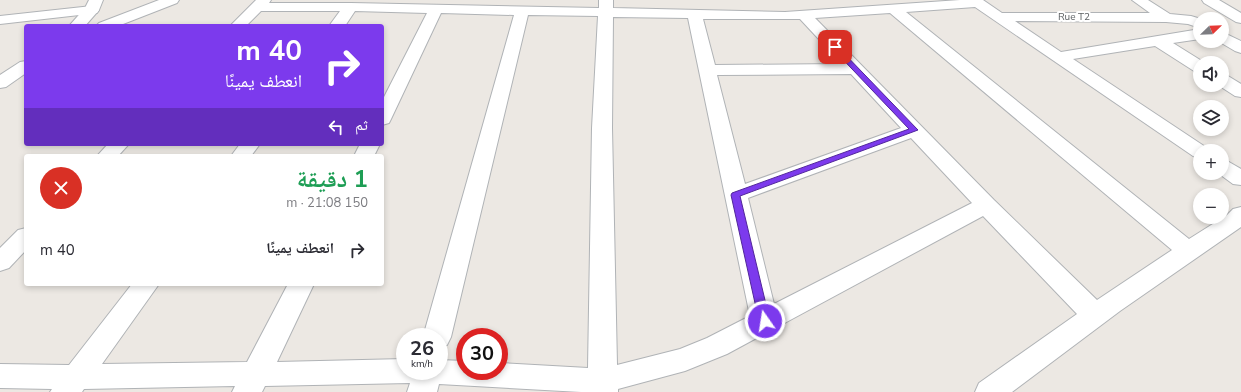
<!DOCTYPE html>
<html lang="ar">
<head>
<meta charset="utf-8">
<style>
	:root { --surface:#fff; --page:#f2f2f3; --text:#2b2b33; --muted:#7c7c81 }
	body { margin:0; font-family:"Nunito Sans","Noto Naskh Arabic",sans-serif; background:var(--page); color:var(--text); direction:rtl; height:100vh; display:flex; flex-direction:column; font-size:15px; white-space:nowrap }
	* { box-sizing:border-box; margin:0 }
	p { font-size:13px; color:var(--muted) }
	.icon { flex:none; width:22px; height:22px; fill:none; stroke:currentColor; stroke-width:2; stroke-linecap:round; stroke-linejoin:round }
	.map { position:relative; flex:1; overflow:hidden; direction:ltr }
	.panel { position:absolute; left:24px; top:154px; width:360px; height:132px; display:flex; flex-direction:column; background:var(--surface); border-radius:4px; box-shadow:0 2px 6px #0003; direction:rtl }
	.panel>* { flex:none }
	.guide { position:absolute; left:24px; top:24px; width:360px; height:122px; border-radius:4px; box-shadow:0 2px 6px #0003; direction:rtl; background:#7c3aed; color:#fff; overflow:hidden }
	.needle { width:26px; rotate:67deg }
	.buttons { position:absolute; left:1193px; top:12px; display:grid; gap:8px }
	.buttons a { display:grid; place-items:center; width:36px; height:36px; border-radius:50%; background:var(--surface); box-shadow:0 2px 6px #0003; font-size:20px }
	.speed { position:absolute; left:396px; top:328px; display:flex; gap:8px; font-size:20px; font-weight:700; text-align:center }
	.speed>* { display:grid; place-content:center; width:52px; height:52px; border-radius:50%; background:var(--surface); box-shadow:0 2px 6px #0003; line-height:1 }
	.speed small { font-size:10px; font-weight:400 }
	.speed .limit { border:6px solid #d22; background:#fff; color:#111 }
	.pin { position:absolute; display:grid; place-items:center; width:34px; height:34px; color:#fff; margin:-17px; border-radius:8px; box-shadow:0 2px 6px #0006 }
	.me { position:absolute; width:44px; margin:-22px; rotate:347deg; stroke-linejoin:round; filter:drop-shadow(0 0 3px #0008) }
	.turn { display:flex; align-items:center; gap:14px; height:84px; padding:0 16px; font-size:18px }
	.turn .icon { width:52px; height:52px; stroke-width:2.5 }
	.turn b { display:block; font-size:28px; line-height:34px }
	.then { display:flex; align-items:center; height:38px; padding:0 16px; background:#0003; gap:8px; font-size:15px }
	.round { display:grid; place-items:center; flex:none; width:42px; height:42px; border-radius:21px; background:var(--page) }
	.headline { display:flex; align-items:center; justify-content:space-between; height:68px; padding:0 16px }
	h1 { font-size:24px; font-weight:700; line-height:30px; color:#1e9e55 }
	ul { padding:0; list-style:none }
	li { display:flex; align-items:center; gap:12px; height:56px; padding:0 16px }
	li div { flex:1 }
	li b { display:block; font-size:15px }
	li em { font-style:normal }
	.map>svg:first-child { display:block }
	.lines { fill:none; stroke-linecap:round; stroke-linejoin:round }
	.minor-casing { stroke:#b0b3b6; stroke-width:2 }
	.tertiary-casing { stroke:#b0b3b6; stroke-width:2 }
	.minor { fill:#fff; fill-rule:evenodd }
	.tertiary { fill:#fff; fill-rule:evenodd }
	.route { fill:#7c3aed; stroke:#51269a }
	.labels { text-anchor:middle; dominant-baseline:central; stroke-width:4; stroke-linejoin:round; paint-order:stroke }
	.far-street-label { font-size:10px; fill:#5b5f61; stroke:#fff }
</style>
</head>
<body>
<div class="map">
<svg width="1241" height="392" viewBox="0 0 1241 392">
	<rect width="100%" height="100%" fill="#ece8e3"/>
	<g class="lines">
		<defs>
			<g id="minor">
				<polygon points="159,0 179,0 177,3 118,26 96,26 99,23"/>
				<path d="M256,0H271L269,3H351L599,8V0H613V8L785,12L960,0H983L1002,13H1150L1132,0H1148L1170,14L1191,16L1201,19L1200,28L1188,24L1166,22L1015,21L1061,52L1200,29V39L1173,43L1205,63H1200V72L1194,71L1155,46L1073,59L1207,148L1209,151H1200V158L1193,156L975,7L906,12L1189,239L1227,215L1233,209L1241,207V227L1120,311L1012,392H975L979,383L1077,314L983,216L727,354L685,371L618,389V392H581L439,384L437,392H407L410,383L265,386L262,392H232L235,386L84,389L82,392H50L52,389L0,388V364L69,365L132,284H159L102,364L247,362L288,284H314L277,362L405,359V371H439V360L465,361V371H499V363L588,368L592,128L598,16L528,15L451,337L447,345L439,347V337H423L514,15L441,13L391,119L389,123L382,125V101L427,13L355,11L345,26H329L340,11H261L246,26H230ZM890,13L1172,250L1097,300L994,200L815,18ZM613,17L688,18L750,316L707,338L680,349L617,365L612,128ZM703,19H800L842,64L715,65ZM851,74L901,128L745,184L717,75ZM911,138L972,203L774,304L748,198Z"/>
				<polygon points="1202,0 1219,0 1241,13 1241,23 1236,22 1204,3"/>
				<polygon points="92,6 97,7 99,10 97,13 0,24 0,16"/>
				<polygon points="1222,32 1241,41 1241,53 1235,51 1218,41 1222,41"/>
				<polygon points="1222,75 1228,76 1241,84 1241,97 1235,96 1218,85 1222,85"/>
				<polygon points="108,144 129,144 118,156 97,156"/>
				<polygon points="240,144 260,144 251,156 231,156"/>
				<polygon points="360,144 380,144 374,156 354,156"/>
				<polygon points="1222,160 1229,162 1241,169 1241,185 1233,184 1218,173 1222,173"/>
				<polygon points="26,228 26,250 9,268 0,271 0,248 18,230"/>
			</g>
			<g id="tertiary">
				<polygon points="89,0 103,0 99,10 85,26 69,26 85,8"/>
				<polygon points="26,61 26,73 6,87 0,88 0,75 20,62"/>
			</g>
		</defs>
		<!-- minor casing -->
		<use href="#minor" class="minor-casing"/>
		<!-- tertiary casing -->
		<use href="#tertiary" class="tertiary-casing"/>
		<!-- minor -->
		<use href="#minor" class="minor"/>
		<!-- tertiary -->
		<use href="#tertiary" class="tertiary"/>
	</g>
	<!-- route -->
	<polygon class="route" points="833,46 837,46 918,130 740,196 770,321 769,324 765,325 761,324 759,321 731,195 732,193 909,129 833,49"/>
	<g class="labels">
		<!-- far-street labels -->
		<g class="far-street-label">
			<text x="1074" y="17">Rue T2</text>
		</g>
	</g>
</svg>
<div class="buttons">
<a><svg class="needle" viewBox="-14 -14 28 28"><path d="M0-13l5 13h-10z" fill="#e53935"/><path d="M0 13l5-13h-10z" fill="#7c7c81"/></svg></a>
<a><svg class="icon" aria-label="sound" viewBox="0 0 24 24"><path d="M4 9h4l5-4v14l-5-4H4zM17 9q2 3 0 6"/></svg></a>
<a><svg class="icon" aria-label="layers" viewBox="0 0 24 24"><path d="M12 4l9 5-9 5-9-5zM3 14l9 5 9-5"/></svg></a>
<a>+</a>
<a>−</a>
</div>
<div class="speed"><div>26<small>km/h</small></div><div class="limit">30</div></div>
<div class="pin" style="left:835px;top:47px;background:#d93025"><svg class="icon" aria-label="arrive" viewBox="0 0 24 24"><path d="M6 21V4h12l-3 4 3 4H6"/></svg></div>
<svg class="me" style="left:765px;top:321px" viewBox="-20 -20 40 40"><circle r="17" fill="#7c3aed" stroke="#fff" stroke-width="3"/><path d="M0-11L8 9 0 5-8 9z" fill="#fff"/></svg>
<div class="guide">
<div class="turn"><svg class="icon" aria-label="right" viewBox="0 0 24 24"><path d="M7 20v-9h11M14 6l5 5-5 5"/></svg><div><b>40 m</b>انعطف يمينًا</div></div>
<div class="then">ثم<svg class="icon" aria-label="left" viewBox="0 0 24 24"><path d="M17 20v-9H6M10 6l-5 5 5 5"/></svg></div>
</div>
<section class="panel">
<div class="headline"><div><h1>1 دقيقة</h1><p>150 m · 21:08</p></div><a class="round" style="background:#d93025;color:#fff"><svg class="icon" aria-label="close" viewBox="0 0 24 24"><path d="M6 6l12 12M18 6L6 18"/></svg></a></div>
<ul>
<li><svg class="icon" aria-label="right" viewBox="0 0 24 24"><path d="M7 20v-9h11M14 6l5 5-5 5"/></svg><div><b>انعطف يمينًا</b></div><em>40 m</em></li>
</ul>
</section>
</div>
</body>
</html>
